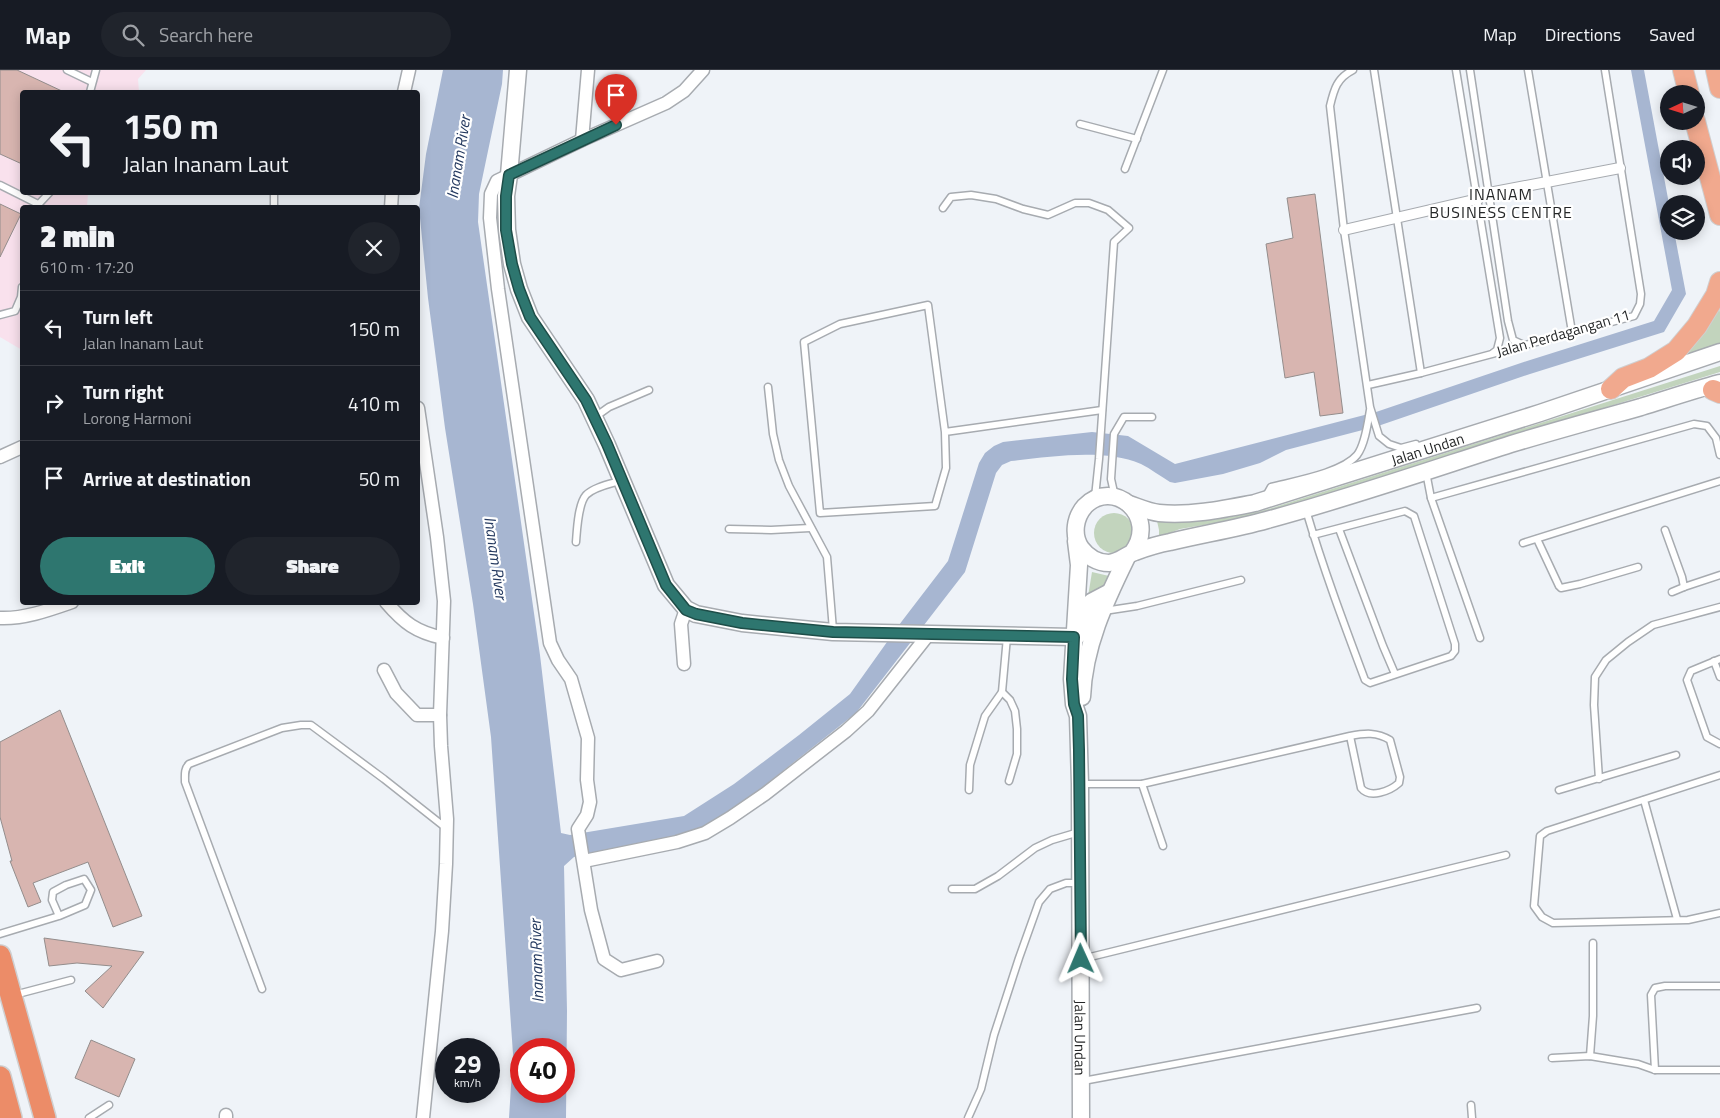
<!DOCTYPE html>
<html lang="en">
<head>
<meta charset="utf-8">
<style>
	:root { --surface:#171b24; --page:#20242c; --text:#f1f3f6; --muted:#9ea1a6; --line:#363941; --accent:#2e766f }
	body { margin:0; font-family:"Titillium Web",sans-serif; background:var(--page); color:var(--text); height:100vh; display:flex; flex-direction:column; font-size:19px; white-space:nowrap }
	* { box-sizing:border-box; margin:0 }
	p { font-size:16px; color:var(--muted) }
	.icon { flex:none; width:28px; height:28px; fill:none; stroke:currentColor; stroke-width:2; stroke-linecap:round; stroke-linejoin:round }
	.map { position:relative; flex:1; overflow:hidden }
	.panel { position:absolute; left:20px; top:135px; width:400px; height:400px; display:flex; flex-direction:column; background:var(--surface); border-radius:5px; box-shadow:0 2px 12px #0003 }
	.panel>* { flex:none }
	.banner { position:absolute; left:20px; top:20px; width:400px; height:105px; border-radius:5px; box-shadow:0 2px 12px #0003; background:#171b24; color:var(--text); overflow:hidden }
	.needle { width:32px; rotate:266deg }
	.controls { position:absolute; left:1660px; top:15px; display:grid; gap:10px }
	.controls a { display:grid; place-items:center; width:45px; height:45px; border-radius:50%; background:var(--surface); box-shadow:0 2px 12px #0003; font-size:25px }
	.speed { position:absolute; left:435px; top:968px; display:flex; gap:10px; font-size:25px; font-weight:700; text-align:center }
	.speed>* { display:grid; place-content:center; width:65px; height:65px; border-radius:50%; background:var(--surface); box-shadow:0 2px 12px #0003; line-height:1 }
	.speed small { font-size:12px; font-weight:400 }
	.speed .limit { border:8px solid #d22; background:#fff; color:#111 }
	.pin { position:absolute; display:grid; place-items:center; width:42px; height:42px; color:#fff; margin:-51px -21px; border-radius:50% 50% 50% 0; rotate:-45deg; box-shadow:0 0 5px #0007 }
	.pin .icon { rotate:45deg }
	.me { position:absolute; width:55px; margin:-28px; rotate:359deg; stroke-linejoin:round; filter:drop-shadow(0 0 4px #0008) }
	.turn { display:flex; align-items:center; gap:18px; height:105px; padding:0 20px; font-size:22px }
	.turn .icon { width:65px; height:65px; stroke-width:2.5 }
	.turn b { display:block; font-size:35px; line-height:42px }
	.round { display:grid; place-items:center; flex:none; width:52px; height:52px; border-radius:26px; background:var(--page) }
	.headline { display:flex; align-items:center; justify-content:space-between; height:85px; padding:0 20px }
	h1 { font-size:30px; font-weight:800; line-height:38px }
	.cta { display:flex; gap:10px; margin-top:auto; padding:10px 20px }
	.cta a { flex:1; height:58px; border-radius:30px; background:var(--accent); color:#fff; font-size:20px; font-weight:800; line-height:58px; text-align:center }
	.cta a+a { background:var(--page); color:var(--text) }
	ul { padding:0; list-style:none }
	li { display:flex; align-items:center; gap:15px; height:75px; padding:0 20px; border-top:1px solid var(--line) }
	li div { flex:1 }
	li b { display:block; font-size:19px }
	li em { font-style:normal }
	header { display:flex; align-items:center; gap:30px; box-sizing:border-box; height:70px; padding:0 25px; background:var(--surface); border-bottom:1px solid var(--line) }
	header strong { font-size:24px }
	nav { display:flex; gap:28px; margin-inline-start:auto; font-size:18px }
	.search { width:350px; height:45px; background:var(--page); display:flex; align-items:center; gap:12px; box-sizing:border-box; padding:0 18px; border-radius:28px; color:var(--muted); font-size:19px }
	.map>svg:first-child { display:block }
	.commercial { fill:#f9e1ed }
	.green { fill:#c2d4bd }
	.water { fill:#a7b6d1; fill-rule:evenodd }
	.building { fill:#d8b5b0; stroke:#938d8c }
	.lines { fill:none; stroke-linecap:round; stroke-linejoin:round }
	.service-casing { stroke:#a7abb0; stroke-width:9 }
	.pedestrian-casing { stroke:#a7abb0; stroke-width:12 }
	.minor-casing { stroke:#a7abb0; stroke-width:15 }
	.tertiary-casing { stroke:#a7abb0; stroke-width:19 }
	.primary-casing { stroke:#cfcfd0; stroke-width:22 }
	.trunk-casing { stroke:#cfcfd0; stroke-width:24 }
	.service { stroke:#fff; stroke-width:6 }
	.pedestrian { stroke:#fff; stroke-width:10 }
	.minor { stroke:#fff; stroke-width:12 }
	.tertiary { stroke:#fff; stroke-width:16 }
	.primary { stroke:#f1a98e; stroke-width:20 }
	.trunk { stroke:#ec8c68; stroke-width:21 }
	.route-casing { stroke:#1e4d48; stroke-width:12 }
	.route { stroke:#2e766f; stroke-width:9 }
	.labels { text-anchor:middle; dominant-baseline:central; stroke-width:4.5; stroke-linejoin:round; paint-order:stroke }
	.street-label { font-size:15px; fill:#252728; stroke:#fff }
	.water-label { font-size:16px; font-style:italic; fill:#24395f; stroke:#fff }
	.neighbourhood-label { font-size:16px; letter-spacing:1px; fill:#252728; stroke:#fff }
</style>
</head>
<body>
<header>
<strong>Map</strong>
<div class="search"><svg class="icon" aria-label="search" viewBox="0 0 24 24"><circle cx="10" cy="10" r="6"/><path d="M15 15l6 6"/></svg>Search here</div>
<nav><a>Map</a><a>Directions</a><a>Saved</a></nav>
</header>
<div class="map">
<svg width="1720" height="1048" viewBox="0 0 1720 1048">
	<rect width="100%" height="100%" fill="#eff3f8"/>
	<!-- commercial -->
	<polygon class="commercial" points="0,0 146,0 138,9 139,22 22,22 22,122 88,123 87,137 22,138 22,280 0,267"/>
	<!-- green -->
	<g class="green">
		<polygon points="1717,230 1720,242 1720,278 1673,292"/>
		<path d="M1720,296V302L1311,429L1245,448L1180,459L1159,467V460L1157,451C1199,453 1230,449 1272,438Z"/>
		<circle cx="1114" cy="463" r="20"/>
		<polygon points="1092,502 1109,506 1096,527 1083,557"/>
	</g>
	<!-- water -->
	<path class="water" d="M443,0H503L502,14L479,124L478,152L540,585L561,763L570,765L684,746L734,714L799,665L850,624L902,551L948,491L979,393L985,383L994,376L1003,372L1092,362L1128,366L1175,394L1376,342L1527,291L1654,251L1672,220L1631,0H1644L1669,134V161H1674L1686,224L1664,262L1530,304L1378,356L1286,380L1260,393L1223,404L1175,413L1170,412C1160,406 1151,399 1141,394C1103,378 1051,387 1011,391L1002,395L996,403L965,502L856,643L745,731L706,756L688,763L574,787L564,796L567,941L566,1048H509L513,984L491,667L473,534L445,358L428,228L419,138L426,84ZM521,979H564V1021H521Z"/>
	<!-- building -->
	<g class="building">
		<polygon points="0,0 17,0 64,22 22,22 22,94 0,84"/>
		<polygon points="1315,124 1343,343 1320,346 1314,302 1285,308 1266,174 1293,168 1287,128"/>
		<polygon points="0,134 21,144 0,187"/>
		<polygon points="60,640 142,846 113,857 88,792 33,813 41,832 28,837 10,791 12,791 0,747 0,672"/>
		<polygon points="44,868 123,879 144,882 103,938 85,921 112,896 77,893 49,896"/>
		<polygon points="91,970 135,989 119,1027 75,1008"/>
	</g>
	<g class="lines">
		<defs>
			<g id="service">
				<polyline points="67,0 92,12"/>
				<path d="M1353,0C1337,8 1334,19 1330,36L1344,160L1370,337L1379,366L1389,374L1401,378L1416,374"/>
				<polyline points="1374,0 1421,303"/>
				<polyline points="1456,0 1500,268 1497,280 1493,283"/>
				<polyline points="1470,0 1508,251 1513,270 1524,275"/>
				<polyline points="1528,0 1572,262"/>
				<polyline points="90,22 96,0"/>
				<polyline points="1080,54 1137,69"/>
				<polyline points="1125,99 1163,0"/>
				<polyline points="0,115 38,134"/>
				<polyline points="274,122 274,138"/>
				<polyline points="37,136 50,122"/>
				<polyline points="943,138 951,127 971,125 996,129 1023,139 1048,145 1075,133 1089,133 1108,140 1129,158 1114,172 1099,389 1095,427"/>
				<polyline points="0,245 15,241 21,227 22,217"/>
				<polyline points="1368,315 1421,303 1634,246 1640,234 1641,224 1605,0"/>
				<polyline points="768,317 773,364 779,390 789,416 827,487 833,560"/>
				<polyline points="595,347 609,337 649,320"/>
				<polyline points="945,362 928,235 840,254 804,272 820,443 935,436 946,398 945,362 1102,340"/>
				<polyline points="1426,402 1431,428"/>
				<path d="M1266,426L1271,417C1294,411 1342,403 1357,385C1365,375 1368,352 1370,340"/>
				<polyline points="1115,427 1111,409 1114,364 1124,347 1152,347"/>
				<path d="M1306,440C1323,498 1344,554 1365,610L1370,613L1451,586L1455,581V574L1414,446L1405,441L1313,465"/>
				<polyline points="729,459 771,460 810,458"/>
				<polyline points="1339,459 1383,576 1395,604"/>
				<polyline points="1665,460 1682,507 1684,517 1720,505"/>
				<polyline points="1537,469 1559,516 1561,518 1580,514 1638,497"/>
				<path d="M576,472C577,460 578,434 586,425C594,417 610,414 620,411"/>
				<polyline points="1523,473 1720,411"/>
				<polyline points="1672,522 1684,517"/>
				<polyline points="1104,541 1137,536 1241,510"/>
				<polyline points="1480,568 1431,428 1694,354 1707,356 1716,368 1720,385"/>
				<polyline points="1720,589 1691,601 1687,610 1707,667 1720,674"/>
				<polyline points="1714,591 1720,607"/>
				<polyline points="1002,622 1010,630 1015,641 1017,659 1017,684 1009,711"/>
				<polyline points="1720,705 1547,761 1540,766 1534,836 1542,847 1553,853 1688,850 1720,843"/>
				<polyline points="1599,709 1594,635 1595,607 1606,590 1628,572 1653,555 1720,537"/>
				<path d="M1081,714H1142L1350,666C1365,663 1377,662 1390,670L1400,707L1399,713C1390,721 1370,729 1361,718L1350,666"/>
				<polyline points="1142,714 1163,776"/>
				<polyline points="969,720 970,695 985,646 1002,622 1007,567"/>
				<polyline points="1559,720 1676,685"/>
				<polyline points="1644,730 1677,849"/>
				<polyline points="952,819 975,819 998,806 1035,778 1052,770 1079,762"/>
				<polyline points="0,864 59,846 85,835 91,820 84,809 66,815 53,822 52,830 59,846"/>
				<polyline points="1082,889 1506,785"/>
				<path d="M262,919L185,712C185,705 184,699 189,694L282,658L301,655H311L384,709L446,758"/>
				<polyline points="14,925 71,910"/>
				<polyline points="1590,986 1593,946 1593,873"/>
				<polyline points="1552,988 1590,986 1638,994 1655,1000 1720,1000"/>
				<polyline points="1655,1000 1651,925 1655,918 1665,916 1720,916"/>
				<polyline points="1083,1011 1477,938"/>
				<polyline points="1471,1035 1472,1048"/>
				<polyline points="89,1048 109,1035"/>
				<polyline points="968,1048 981,1019 994,965 1019,888 1039,832 1050,819 1066,813 1079,813"/>
			</g>
			<g id="pedestrian">
				<polyline points="1489,123 1620,98"/>
				<polyline points="1344,160 1478,129"/>
			</g>
			<g id="minor">
				<polyline points="404,22 409,0"/>
				<polyline points="582,70 588,0"/>
				<polyline points="391,138 392,122"/>
				<polyline points="418,338 437,467 444,531 440,645 441,676 447,749 446,794 442,861 423,1048"/>
				<polyline points="0,387 22,377"/>
				<path d="M386,532C404,553 416,562 443,568"/>
				<path d="M0,548C24,549 49,540 72,532"/>
				<polyline points="684,594 681,554 686,539"/>
				<polyline points="384,600 396,623 417,645 440,645"/>
				<polyline points="584,791 677,772 705,763 730,748 765,724 846,661 868,641 928,565"/>
				<polyline points="657,891 621,900 604,889 591,840 578,759 587,745 590,732 587,710 588,668 571,609 558,590 550,573 498,219 490,148 491,124 497,111 582,70 666,33 684,21 703,0"/>
				<polyline points="226,1045 226,1048"/>
			</g>
			<g id="tertiary">
				<polyline points="518,0 509,105 506,126 507,160 512,194 519,219 530,247 586,330 607,375 666,515 686,539 696,544 742,553 833,562 1073,567 1078,565 1081,562 1091,532 1110,522"/>
				<path id="s1" d="M1129,434C1138,437 1149,442 1159,443C1191,446 1224,439 1255,433L1540,343L1720,282"/>
				<path id="s2" d="M1076,471L1079,495L1072,609L1074,634L1078,646L1080,714L1081,1048"/>
				<path d="M1132,483C1160,446 1113,407 1085,436C1075,447 1072,465 1081,478C1087,486 1097,493 1109,493C1120,492 1125,485 1135,482C1146,478 1159,474 1170,472C1203,464 1235,459 1267,450C1349,428 1430,400 1511,374C1554,361 1598,349 1641,337C1667,329 1694,320 1720,313"/>
				<path d="M1082,627C1084,576 1105,532 1127,487"/>
			</g>
			<g id="primary">
				<polyline points="1683,0 1689,24"/>
				<polyline points="1716,0 1720,18"/>
				<polyline points="1695,51 1720,145"/>
				<polyline points="1611,319 1623,308 1649,298 1676,281 1697,256 1716,225 1720,212"/>
				<polyline points="1713,320 1720,323"/>
			</g>
			<g id="trunk">
				<polyline points="0,886 45,1048"/>
				<polyline points="0,1007 11,1048"/>
			</g>
		</defs>
		<!-- service casing -->
		<use href="#service" class="service-casing"/>
		<!-- pedestrian casing -->
		<use href="#pedestrian" class="pedestrian-casing"/>
		<!-- minor casing -->
		<use href="#minor" class="minor-casing"/>
		<!-- tertiary casing -->
		<use href="#tertiary" class="tertiary-casing"/>
		<!-- primary casing -->
		<use href="#primary" class="primary-casing"/>
		<!-- trunk casing -->
		<use href="#trunk" class="trunk-casing"/>
		<!-- service -->
		<use href="#service" class="service"/>
		<!-- pedestrian -->
		<use href="#pedestrian" class="pedestrian"/>
		<!-- minor -->
		<use href="#minor" class="minor"/>
		<!-- tertiary -->
		<use href="#tertiary" class="tertiary"/>
		<!-- primary -->
		<use href="#primary" class="primary"/>
		<!-- trunk -->
		<use href="#trunk" class="trunk"/>
	</g>
	<g class="lines">
		<defs>
			<polyline id="route" points="616,55 509,105 506,126 506,160 512,194 519,219 530,247 586,330 607,374 666,515 686,540 696,544 742,553 833,562 1074,567 1072,609 1074,634 1078,646 1079,680 1081,889"/>
		</defs>
		<!-- route casing -->
		<use href="#route" class="route-casing"/>
		<!-- route -->
		<use href="#route" class="route"/>
	</g>
	<g class="labels">
		<!-- street labels -->
		<g class="street-label">
			<text transform="translate(1563 263) rotate(-16)">Jalan Perdagangan 11</text>
			<text stroke="none"><textPath href="#s1" startOffset="309">Jalan Undan</textPath></text>
			<text stroke="none"><textPath href="#s2" startOffset="498">Jalan Undan</textPath></text>
		</g>
		<!-- water labels -->
		<g class="water-label">
			<text transform="translate(458 87) rotate(-81)">Inanam River</text>
			<text transform="translate(496 488) rotate(82)">Inanam River</text>
			<text transform="translate(536 891) rotate(-92)">Inanam River</text>
		</g>
		<!-- neighbourhood labels -->
		<g class="neighbourhood-label">
			<text x="1501" y="124">INANAM<tspan x="1501" dy="18">BUSINESS CENTRE</tspan></text>
		</g>
	</g>
</svg>
<div class="controls">
<a><svg class="needle" viewBox="-14 -14 28 28"><path d="M0-13l5 13h-10z" fill="#e53935"/><path d="M0 13l5-13h-10z" fill="#9ea1a6"/></svg></a>
<a><svg class="icon" aria-label="sound" viewBox="0 0 24 24"><path d="M4 9h4l5-4v14l-5-4H4zM17 9q2 3 0 6"/></svg></a>
<a><svg class="icon" aria-label="layers" viewBox="0 0 24 24"><path d="M12 4l9 5-9 5-9-5zM3 14l9 5 9-5"/></svg></a>
</div>
<div class="speed"><div>29<small>km/h</small></div><div class="limit">40</div></div>
<div class="pin" style="left:616px;top:55px;background:#d93025"><svg class="icon" aria-label="arrive" viewBox="0 0 24 24"><path d="M6 21V4h12l-3 4 3 4H6"/></svg></div>
<svg class="me" style="left:1081px;top:889px" viewBox="-20 -20 40 40"><path d="M0-17L14 15 0 8-14 15z" fill="#2e766f" stroke="#fff" stroke-width="4"/></svg>
<div class="banner">
<div class="turn"><svg class="icon" aria-label="left" viewBox="0 0 24 24"><path d="M17 20v-9H6M10 6l-5 5 5 5"/></svg><div><b>150 m</b>Jalan Inanam Laut</div></div>
</div>
<section class="panel">
<div class="headline"><div><h1>2 min</h1><p>610 m · 17:20</p></div><a class="round"><svg class="icon" aria-label="close" viewBox="0 0 24 24"><path d="M6 6l12 12M18 6L6 18"/></svg></a></div>
<ul>
<li><svg class="icon" aria-label="left" viewBox="0 0 24 24"><path d="M17 20v-9H6M10 6l-5 5 5 5"/></svg><div><b>Turn left</b><p>Jalan Inanam Laut</p></div><em>150 m</em></li>
<li><svg class="icon" aria-label="right" viewBox="0 0 24 24"><path d="M7 20v-9h11M14 6l5 5-5 5"/></svg><div><b>Turn right</b><p>Lorong Harmoni</p></div><em>410 m</em></li>
<li><svg class="icon" aria-label="arrive" viewBox="0 0 24 24"><path d="M6 21V4h12l-3 4 3 4H6"/></svg><div><b>Arrive at destination</b></div><em>50 m</em></li>
</ul>
<div class="cta"><a>Exit</a><a>Share</a></div>
</section>
</div>
</body>
</html>
